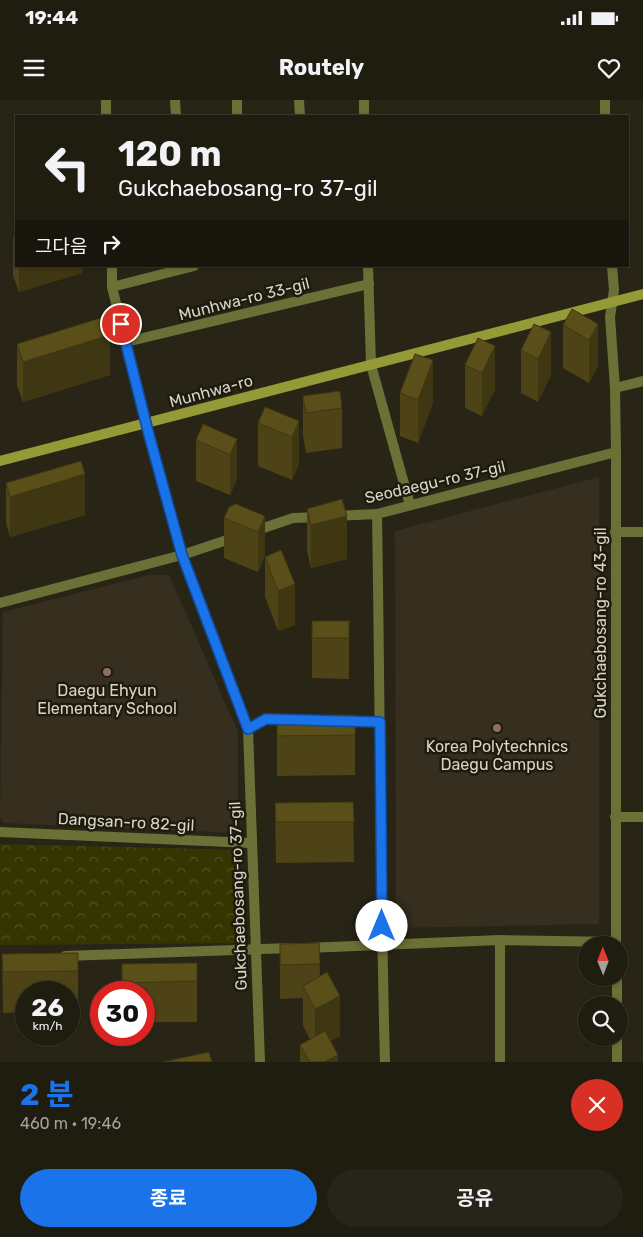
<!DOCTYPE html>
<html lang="ko">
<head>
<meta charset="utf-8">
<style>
	:root { --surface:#1f1c10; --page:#272519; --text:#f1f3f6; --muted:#a1a19f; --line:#3c3a30; --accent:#1a73e8 }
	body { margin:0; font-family:Rubik,"Noto Sans KR",sans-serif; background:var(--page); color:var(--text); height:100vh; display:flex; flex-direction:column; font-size:19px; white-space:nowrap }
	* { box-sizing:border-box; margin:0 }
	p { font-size:16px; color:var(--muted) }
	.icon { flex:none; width:28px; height:28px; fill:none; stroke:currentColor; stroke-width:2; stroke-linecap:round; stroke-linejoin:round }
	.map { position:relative; height:962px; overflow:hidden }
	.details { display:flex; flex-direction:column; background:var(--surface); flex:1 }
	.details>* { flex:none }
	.banner { position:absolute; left:15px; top:15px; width:614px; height:152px; border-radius:0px; box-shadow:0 1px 4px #0004,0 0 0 1px var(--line); background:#1f1c10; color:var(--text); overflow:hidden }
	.needle { width:32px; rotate:359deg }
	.tools { position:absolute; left:578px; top:836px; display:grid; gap:10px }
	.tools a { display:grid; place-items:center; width:50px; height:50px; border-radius:50%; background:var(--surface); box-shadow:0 1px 4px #0004,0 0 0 1px var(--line); font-size:25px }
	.speed { position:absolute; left:15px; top:881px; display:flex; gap:10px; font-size:25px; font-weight:700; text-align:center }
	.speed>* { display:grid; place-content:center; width:65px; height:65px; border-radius:50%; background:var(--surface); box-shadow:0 1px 4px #0004,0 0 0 1px var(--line); line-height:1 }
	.speed small { font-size:12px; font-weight:400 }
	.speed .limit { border:8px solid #d22; background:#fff; color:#111 }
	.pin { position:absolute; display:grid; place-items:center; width:42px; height:42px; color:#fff; margin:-21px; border:2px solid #fff; border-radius:50%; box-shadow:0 1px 5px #0007 }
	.me { position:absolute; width:55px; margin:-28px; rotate:0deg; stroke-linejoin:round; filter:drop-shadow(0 0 4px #0008) }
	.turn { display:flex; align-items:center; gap:18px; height:105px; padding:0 20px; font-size:22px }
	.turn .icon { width:65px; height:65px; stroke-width:2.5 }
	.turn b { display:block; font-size:35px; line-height:42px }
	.then { display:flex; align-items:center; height:48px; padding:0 20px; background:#0003; gap:10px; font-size:19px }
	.round { display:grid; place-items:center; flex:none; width:52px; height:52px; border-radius:26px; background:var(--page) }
	.summary { display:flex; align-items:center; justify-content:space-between; height:85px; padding:0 20px }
	h1 { font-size:30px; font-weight:700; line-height:38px; color:var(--accent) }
	.action { display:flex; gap:10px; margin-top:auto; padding:10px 20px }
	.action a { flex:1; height:58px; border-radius:30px; background:var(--accent); color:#fff; font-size:20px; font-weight:700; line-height:58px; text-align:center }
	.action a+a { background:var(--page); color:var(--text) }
	.status { display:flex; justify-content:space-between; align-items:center; height:35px; padding:0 25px; background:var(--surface); direction:ltr }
	.status svg { height:14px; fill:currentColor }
	header { display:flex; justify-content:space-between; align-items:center; height:65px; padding:0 20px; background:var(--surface); font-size:22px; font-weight:700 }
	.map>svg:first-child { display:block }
	.education { fill:#362e1e }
	.park { fill:url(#park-crowns) }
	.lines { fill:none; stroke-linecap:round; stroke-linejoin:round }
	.minor { stroke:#6b7036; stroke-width:10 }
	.secondary { stroke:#949b36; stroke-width:10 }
	.wall { fill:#4d4316 }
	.shaded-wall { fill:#3f3712 }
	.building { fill:#5a4e19; stroke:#3f3712 }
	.route-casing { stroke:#114b97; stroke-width:12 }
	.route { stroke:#1a73e8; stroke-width:9 }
	.education-dot { fill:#8d6e63; stroke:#1f1b0c; stroke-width:2 }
	.labels { text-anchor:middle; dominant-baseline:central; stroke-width:5; stroke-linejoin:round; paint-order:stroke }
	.street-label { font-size:16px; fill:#d6d4ca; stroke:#1f1b0c }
	.poi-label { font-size:16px; fill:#d6d4ca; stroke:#1f1b0c }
</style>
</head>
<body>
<div class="status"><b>19:44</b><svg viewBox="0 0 49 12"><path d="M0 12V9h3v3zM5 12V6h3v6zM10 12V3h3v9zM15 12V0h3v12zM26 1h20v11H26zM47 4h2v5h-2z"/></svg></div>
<header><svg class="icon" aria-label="menu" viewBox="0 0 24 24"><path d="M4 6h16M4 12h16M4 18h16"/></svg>Routely<svg class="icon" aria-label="heart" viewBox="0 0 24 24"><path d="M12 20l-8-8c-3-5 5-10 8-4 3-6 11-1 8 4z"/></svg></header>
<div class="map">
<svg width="643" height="962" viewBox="0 0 643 962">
	<defs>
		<pattern id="park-crowns" width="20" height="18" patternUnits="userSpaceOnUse" patternTransform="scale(1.25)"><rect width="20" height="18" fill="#353502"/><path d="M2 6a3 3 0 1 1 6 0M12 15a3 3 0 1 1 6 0" fill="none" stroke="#525126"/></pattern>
	</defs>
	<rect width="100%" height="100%" fill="#292516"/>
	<!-- education -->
	<g class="education">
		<polygon points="599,377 599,824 396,828 395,431"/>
		<polygon points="149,475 169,475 238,632 238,733 4,723 0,717 3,512"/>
	</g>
	<!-- park -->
	<polygon class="park" points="0,744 240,750 238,843 0,845"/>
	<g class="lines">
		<!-- minor -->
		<g class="minor">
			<polyline points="106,0 106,16"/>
			<polyline points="175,0 176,16"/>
			<polyline points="237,0 237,16"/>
			<polyline points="299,0 300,16"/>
			<polyline points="364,0 364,16"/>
			<polyline points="605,0 605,16"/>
			<polyline points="112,166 112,187 146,323 182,455 248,629 260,962"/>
			<polyline points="368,166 371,265 410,405"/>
			<polyline points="612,166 614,190 610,217 615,288 616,352 616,845"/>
			<polyline points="112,187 194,166"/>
			<polyline points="126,242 369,184"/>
			<polyline points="615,288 643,281"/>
			<path d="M377,414C380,596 380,779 385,962"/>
			<polyline points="334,416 377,414 616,352"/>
			<polyline points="252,432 293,418 320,417"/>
			<polyline points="615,432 643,432"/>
			<polyline points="0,503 182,455 236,437"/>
			<polyline points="341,621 380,622"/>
			<polyline points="248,629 266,619 289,619"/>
			<polyline points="615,717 643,717"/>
			<polyline points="0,732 251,743"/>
			<polyline points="307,848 500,840 616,842"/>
			<polyline points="65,856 293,848"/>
			<polyline points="617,878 617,905"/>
			<polyline points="617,938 617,962"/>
			<polyline points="500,962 500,840"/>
		</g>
		<!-- secondary -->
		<polyline class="secondary" points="0,361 643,194"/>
	</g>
	<!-- wall -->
	<g class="wall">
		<polygon points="16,135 16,166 82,166 82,173 19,192 13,175 13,136"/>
		<polygon points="534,224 551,275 538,302 521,293 521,250"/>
		<polygon points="598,224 598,266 589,283 563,268 563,225"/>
		<polygon points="478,238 495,289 482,316 465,308 465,265"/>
		<polygon points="17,244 110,275 23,302 17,285"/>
		<polygon points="400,293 433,303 418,343 400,336"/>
		<polygon points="303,296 342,308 342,348 306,353 303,336"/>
		<polygon points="299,321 299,364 292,380 258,366 258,323"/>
		<polygon points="237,339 237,379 230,395 196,381 196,340"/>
		<polygon points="6,383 85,415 10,437 6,423"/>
		<polygon points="307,409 347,459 311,468 307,451"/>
		<polygon points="265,416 265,456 258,472 224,458 224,418"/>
		<polygon points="265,457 295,525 278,531 265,497"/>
		<polygon points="312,521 349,521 349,579 312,578"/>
		<polygon points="355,615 355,675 277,676 277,616"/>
		<polygon points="353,702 354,762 276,763 275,703"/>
		<polygon points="319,843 320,876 340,936 330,941 338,962 300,962 300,945 310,939 303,926 303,898 280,899 280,844"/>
		<polygon points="78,853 78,911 69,911 69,892 26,892 26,912 3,913 2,854"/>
		<polygon points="197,863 197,922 144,922 144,892 122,892 122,864"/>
	</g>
	<!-- shaded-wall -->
	<g class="shaded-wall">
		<polygon points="19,166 82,166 82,173 19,192"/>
		<polygon points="598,224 598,266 589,283 589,240"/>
		<polygon points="551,232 551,275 538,302 538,259"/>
		<polygon points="110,235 110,275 23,302 23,262"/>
		<polygon points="495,246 495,289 482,316 482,273"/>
		<polygon points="433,260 433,303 418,343 418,300"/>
		<polygon points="299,321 299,364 292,380 292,337"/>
		<polygon points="237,339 237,379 230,395 230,355"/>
		<polygon points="85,374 85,415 10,437 10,397"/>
		<polygon points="265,416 265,456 258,472 258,432"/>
		<polygon points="347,416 347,459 311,468 311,425"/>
		<polygon points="295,484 295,525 278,531 278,491"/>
		<polygon points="340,896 340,936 315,949 315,909"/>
		<polygon points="338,955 338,962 324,962"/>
	</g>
	<!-- building -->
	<g class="building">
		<polygon points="16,135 16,145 13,136"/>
		<polygon points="572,209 598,224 589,240 563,225"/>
		<polygon points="104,217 110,235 23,262 17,244"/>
		<polygon points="534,224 551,232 538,259 521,250"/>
		<polygon points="478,238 495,246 482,273 465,265"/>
		<polygon points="415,254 433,260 418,300 400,293"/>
		<polygon points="340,291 342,308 306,313 303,296"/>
		<polygon points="265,307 299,321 292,337 258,323"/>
		<polygon points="203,324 237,339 230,355 196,340"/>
		<polygon points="81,361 85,374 10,397 6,383"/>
		<polygon points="342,399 347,416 311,425 307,409"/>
		<polygon points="236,404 265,416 258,432 224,418 229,407"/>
		<polygon points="281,450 295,484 278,491 265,457"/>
		<rect x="312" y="521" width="37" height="17"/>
		<polygon points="355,615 355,635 277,636 277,616"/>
		<polygon points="353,702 354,722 276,722 275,703"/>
		<polygon points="319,843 320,864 280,865 280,844"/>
		<polygon points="78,853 78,871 3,872 2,854"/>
		<polygon points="197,863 197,881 122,883 122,864"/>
		<polygon points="327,872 340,896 315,909 303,886"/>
		<polygon points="325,931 338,955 324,962 310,962 300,945"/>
		<polygon points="209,952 212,962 163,962"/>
	</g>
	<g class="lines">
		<defs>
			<polyline id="route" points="121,224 149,335 182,455 248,629 266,619 380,622 382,826"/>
		</defs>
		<!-- route casing -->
		<use href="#route" class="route-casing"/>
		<!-- route -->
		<use href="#route" class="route"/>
	</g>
	<!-- markers -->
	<g class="education-dot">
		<circle cx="107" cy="572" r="5"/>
		<circle cx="497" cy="628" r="5"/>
	</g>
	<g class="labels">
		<!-- street labels -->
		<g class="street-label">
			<text transform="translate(244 199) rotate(-14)">Munhwa-ro 33-gil</text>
			<text transform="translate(211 291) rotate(-15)">Munhwa-ro</text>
			<text transform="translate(435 382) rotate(-13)">Seodaegu-ro 37-gil</text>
			<text transform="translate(600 523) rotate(-90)">Gukchaebosang-ro 43-gil</text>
			<text transform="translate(126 722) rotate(3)">Dangsan-ro 82-gil</text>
			<text transform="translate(238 796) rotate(-92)">Gukchaebosang-ro 37-gil</text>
		</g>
		<!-- poi labels -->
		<g class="poi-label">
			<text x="107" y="590">Daegu Ehyun<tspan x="107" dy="18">Elementary School</tspan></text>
			<text x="497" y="646">Korea Polytechnics<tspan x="497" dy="18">Daegu Campus</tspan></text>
		</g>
	</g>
</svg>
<div class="tools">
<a><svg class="needle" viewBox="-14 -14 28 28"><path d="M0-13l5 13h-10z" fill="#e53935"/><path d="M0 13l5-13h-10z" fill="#a1a19f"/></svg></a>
<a><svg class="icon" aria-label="search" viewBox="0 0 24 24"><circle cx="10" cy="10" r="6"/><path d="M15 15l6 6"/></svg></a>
</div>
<div class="speed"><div>26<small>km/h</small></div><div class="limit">30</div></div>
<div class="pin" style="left:121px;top:224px;background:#d93025"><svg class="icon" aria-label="arrive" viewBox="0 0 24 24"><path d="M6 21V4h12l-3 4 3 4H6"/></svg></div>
<svg class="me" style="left:382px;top:826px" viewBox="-20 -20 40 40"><circle r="19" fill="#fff"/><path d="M0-13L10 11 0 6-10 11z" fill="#1a73e8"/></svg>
<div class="banner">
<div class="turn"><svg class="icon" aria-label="left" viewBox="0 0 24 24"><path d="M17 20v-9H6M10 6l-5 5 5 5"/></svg><div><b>120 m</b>Gukchaebosang-ro 37-gil</div></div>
<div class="then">그다음<svg class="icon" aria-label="right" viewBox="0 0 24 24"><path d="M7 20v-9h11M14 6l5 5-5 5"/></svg></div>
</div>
</div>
<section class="details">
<div class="summary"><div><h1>2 분</h1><p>460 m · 19:46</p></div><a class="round" style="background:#d93025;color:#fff"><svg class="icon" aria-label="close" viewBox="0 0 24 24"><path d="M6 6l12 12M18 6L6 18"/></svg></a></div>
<div class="action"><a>종료</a><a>공유</a></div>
</section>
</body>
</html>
